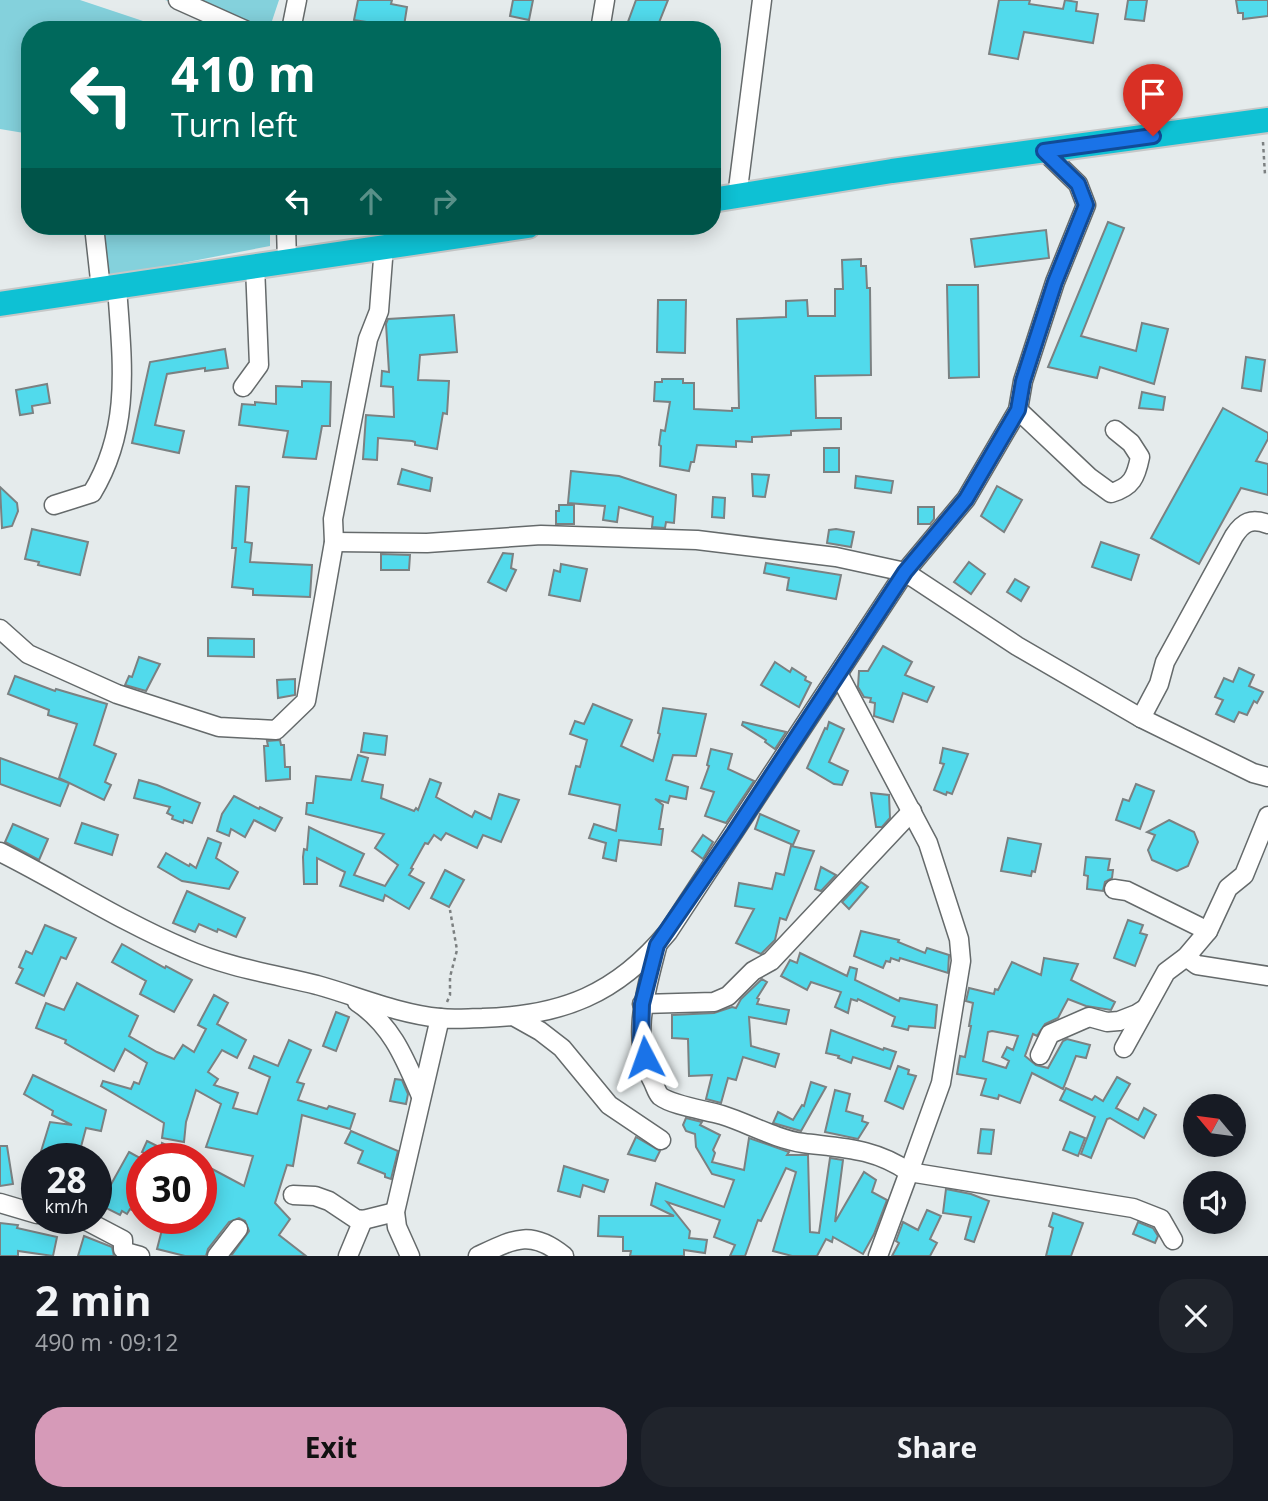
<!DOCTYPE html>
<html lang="en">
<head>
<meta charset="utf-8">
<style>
	:root { --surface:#171b24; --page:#20242c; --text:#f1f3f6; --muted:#9ea1a6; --accent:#d69ab8 }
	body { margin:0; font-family:"Open Sans",sans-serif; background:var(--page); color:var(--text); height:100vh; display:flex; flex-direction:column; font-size:26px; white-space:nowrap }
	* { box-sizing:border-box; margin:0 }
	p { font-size:23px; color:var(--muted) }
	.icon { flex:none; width:38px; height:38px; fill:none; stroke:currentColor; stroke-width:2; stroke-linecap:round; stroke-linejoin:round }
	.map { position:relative; height:1256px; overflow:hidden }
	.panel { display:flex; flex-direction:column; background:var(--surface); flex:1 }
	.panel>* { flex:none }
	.banner { position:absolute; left:21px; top:21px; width:700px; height:214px; border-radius:28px; box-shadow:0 4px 18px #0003; background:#00695c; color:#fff; overflow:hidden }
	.needle { width:46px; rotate:299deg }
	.tools { position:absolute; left:1183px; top:1094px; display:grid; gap:14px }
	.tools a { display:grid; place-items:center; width:63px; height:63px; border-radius:50%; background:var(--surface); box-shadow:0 4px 18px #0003; font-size:35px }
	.speed { position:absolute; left:21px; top:1143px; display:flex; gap:14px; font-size:35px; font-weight:700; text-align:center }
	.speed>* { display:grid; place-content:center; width:91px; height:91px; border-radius:50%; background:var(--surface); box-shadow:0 4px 18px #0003; line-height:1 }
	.speed small { font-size:18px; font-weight:400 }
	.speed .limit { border:10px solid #d22; background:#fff; color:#111 }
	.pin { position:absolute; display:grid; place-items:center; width:60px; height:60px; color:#fff; margin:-72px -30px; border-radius:50% 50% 50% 0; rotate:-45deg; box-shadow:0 0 7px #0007 }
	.pin .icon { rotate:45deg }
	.me { position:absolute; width:77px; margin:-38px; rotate:356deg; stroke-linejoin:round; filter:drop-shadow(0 0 5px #0008) }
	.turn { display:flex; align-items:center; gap:24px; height:147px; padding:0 35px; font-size:32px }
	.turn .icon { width:91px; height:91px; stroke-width:2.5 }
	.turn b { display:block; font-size:49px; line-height:60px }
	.lanes { display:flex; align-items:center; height:66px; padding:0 35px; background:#0003; justify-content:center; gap:35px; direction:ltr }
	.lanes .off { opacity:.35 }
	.round { display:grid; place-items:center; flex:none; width:74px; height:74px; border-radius:28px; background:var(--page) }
	.summary { display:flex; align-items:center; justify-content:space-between; height:119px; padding:0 35px }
	h1 { font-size:42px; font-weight:700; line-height:52px }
	.cta { display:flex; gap:14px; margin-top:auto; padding:14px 35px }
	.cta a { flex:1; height:80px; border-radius:28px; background:var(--accent); color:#111; font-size:28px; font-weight:700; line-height:80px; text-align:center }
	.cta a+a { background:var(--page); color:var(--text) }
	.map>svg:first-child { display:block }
	.green { fill:#84d1dc }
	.building { fill:#51daec; stroke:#7b8182; stroke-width:2; fill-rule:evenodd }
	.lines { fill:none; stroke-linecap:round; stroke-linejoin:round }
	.minor-casing { stroke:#656a6b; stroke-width:21 }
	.highway-casing { stroke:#c6c7c7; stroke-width:28 }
	.path { stroke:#7c8081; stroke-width:2.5; stroke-dasharray:3.5 3.5; stroke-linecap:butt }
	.minor { stroke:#fff; stroke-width:18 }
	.highway { stroke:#0ec1d4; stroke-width:24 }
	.route-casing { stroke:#114b97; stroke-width:18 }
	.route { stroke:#1a73e8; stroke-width:12 }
</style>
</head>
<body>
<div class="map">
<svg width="1268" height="1256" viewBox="0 0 1268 1256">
	<rect width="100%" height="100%" fill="#e5ebec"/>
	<!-- green -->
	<g class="green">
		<polygon points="0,0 80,0 170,30 30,30 30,134 0,129"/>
		<polygon points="165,0 279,0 269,30"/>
		<polygon points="102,226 270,226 270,246 110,277"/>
	</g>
	<!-- building -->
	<g class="building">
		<polygon points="358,0 392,0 391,4 407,7 404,26 389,24 388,30 365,30 367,22 354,20"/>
		<polygon points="513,0 533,0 529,20 510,16"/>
		<polygon points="636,0 668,0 656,30 625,30"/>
		<polygon points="999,0 1030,0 1029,4 1063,9 1065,0 1077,2 1076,11 1098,14 1093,43 1024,32 1018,59 989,54"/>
		<polygon points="1128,0 1147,0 1144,21 1125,19"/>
		<polygon points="1236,0 1268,0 1268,16 1243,19 1243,13 1238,13"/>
		<polygon points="1108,222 1124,228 1081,336 1136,351 1142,323 1168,329 1154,384 1100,367 1097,378 1048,367"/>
		<polygon points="1046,230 1049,258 975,267 971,239"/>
		<polygon points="861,259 861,266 866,266 867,288 870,288 871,375 815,376 816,418 841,418 841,429 791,431 791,435 752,437 752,442 736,441 736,447 697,445 694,462 691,462 689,471 660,466 661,446 659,445 661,430 665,431 670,402 654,401 655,382 662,382 662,379 683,379 683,383 694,383 694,409 732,411 732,408 739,408 737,319 786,317 786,301 807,300 808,316 835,316 835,289 843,289 842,260"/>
		<polygon points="947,285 978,285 979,377 949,378"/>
		<polygon points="658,300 686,300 685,353 657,352"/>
		<polygon points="454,315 457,352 420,355 418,380 449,381 447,414 443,413 437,449 415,445 415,442 412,441 378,438 377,460 363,459 366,415 394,417 393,387 381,386 382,371 389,372 386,324 388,319"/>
		<polygon points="225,349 228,368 205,371 205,368 167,374 155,425 184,431 179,453 132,443 150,362"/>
		<polygon points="1246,357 1265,360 1261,391 1242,388"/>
		<polygon points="302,381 331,382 330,426 322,426 316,459 283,457 288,431 239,425 242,404 255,405 255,402 276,404 276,386 302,387"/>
		<polygon points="47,384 50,403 32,406 33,413 20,415 16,390"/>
		<polygon points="1142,392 1165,397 1163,410 1139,408"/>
		<polygon points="1223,408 1268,433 1268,439 1256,461 1268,464 1268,495 1241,488 1199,564 1151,538"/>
		<rect x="824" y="448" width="15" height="24"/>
		<polygon points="402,469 432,478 430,491 398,484"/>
		<polygon points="571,471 619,476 676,495 674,523 666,522 665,528 652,527 653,517 619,507 617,522 603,520 605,506 568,503"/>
		<polygon points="752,474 769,475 765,497 753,496"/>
		<polygon points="856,476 893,481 891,493 855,488"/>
		<polygon points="236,486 249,487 245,542 252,543 250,562 312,565 310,597 253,595 253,589 232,587 236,548 232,548"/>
		<polygon points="997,486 1022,500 1004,532 981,516"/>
		<polygon points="0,487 17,503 18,511 12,526 2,528"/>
		<polygon points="713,497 725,498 724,518 712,517"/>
		<polygon points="559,505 574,505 574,524 556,524 556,511 559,511"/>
		<polygon points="918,507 934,507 934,519 930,524 918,524"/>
		<polygon points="32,529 88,542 80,575 38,565 39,562 25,559"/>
		<polygon points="836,529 854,532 851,547 827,543 829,530"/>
		<polygon points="1101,542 1139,555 1131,580 1092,567"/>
		<polygon points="503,553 513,554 511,568 516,570 506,591 488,582"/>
		<polygon points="381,554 410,555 409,570 381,570"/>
		<polygon points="969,562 985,574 971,594 954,582"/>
		<polygon points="766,563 841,575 836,599 787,590 789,578 764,573"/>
		<polygon points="561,564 587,569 580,601 549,595 554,570 560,572"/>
		<polygon points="1015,579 1029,587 1021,601 1007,592"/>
		<polygon points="208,638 254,639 254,657 208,656"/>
		<polygon points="883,646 912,662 905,675 934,687 927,702 903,693 893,722 874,716 875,703 870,702 871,698 864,697 858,687 859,671 868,671"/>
		<polygon points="139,657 160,664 146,691 125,685 129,676 132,677"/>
		<polygon points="775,662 790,672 792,668 806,677 805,680 811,683 799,707 761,685"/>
		<polygon points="1239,668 1254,675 1249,686 1263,692 1257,703 1254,701 1247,715 1239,712 1234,722 1216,714 1223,700 1215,697 1224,678 1233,682"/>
		<polygon points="15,676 55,691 56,689 107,704 94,745 116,754 105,782 111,785 104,800 59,778 77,724 48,715 49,710 8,694"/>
		<polygon points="295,679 295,695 278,698 277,680"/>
		<polygon points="593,704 632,720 621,746 653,761 660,734 658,733 663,708 706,714 696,756 673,755 666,780 688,787 686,799 670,796 668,803 655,799 663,805 659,829 663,829 661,845 619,840 616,861 603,858 606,843 589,838 594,824 616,831 620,805 569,794 576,766 580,767 587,740 570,734 575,721 584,724"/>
		<polygon points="743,722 786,732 775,749 765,742 766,740 742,725"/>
		<polygon points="829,722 844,729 829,762 848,771 842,785 834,784 807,768 825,728 827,729"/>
		<polygon points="364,733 387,736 385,755 361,752"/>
		<polygon points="280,740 281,745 284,745 285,767 290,767 290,779 266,781 264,746 268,746 267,741"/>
		<polygon points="943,748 968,754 952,794 947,792 946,795 934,790 944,764 940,763"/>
		<polygon points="711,749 732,754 728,769 754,781 726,823 705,816 714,792 701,788 709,766 707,765"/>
		<polygon points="358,755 368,758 362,781 383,785 381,798 414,811 416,808 418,810 430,779 441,783 436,797 472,817 475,811 491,819 499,794 519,800 501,842 483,835 477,848 446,833 441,840 434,835 428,844 425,843 411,868 413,869 409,875 424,883 409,909 385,895 383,901 340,886 345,872 317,858 317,884 304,884 303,857 304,849 307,850 309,827 364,854 354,875 385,886 398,865 375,848 384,834 306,814 307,803 313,803 316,776 351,780"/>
		<polygon points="0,758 69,783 60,806 0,784"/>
		<polygon points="139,780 157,785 200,803 192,823 184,820 183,823 172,819 173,816 167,813 170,807 134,798"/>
		<polygon points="1136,784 1154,791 1140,829 1116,820 1123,799 1129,801"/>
		<polygon points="871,793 889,795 890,818 882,827 876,827"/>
		<polygon points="234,796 259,809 260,807 282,818 275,831 254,820 245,837 231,829 229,836 217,831 222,814"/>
		<polygon points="760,814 799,831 793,845 755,829"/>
		<polygon points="1169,820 1194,832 1198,842 1188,866 1177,871 1152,860 1148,850 1155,835 1147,832"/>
		<polygon points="82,823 118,835 112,855 75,843"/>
		<polygon points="13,824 48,839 39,860 5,842"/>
		<polygon points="703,835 713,842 703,859 692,851"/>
		<polygon points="208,838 221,843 216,858 238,872 229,889 182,881 158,867 166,853 189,866 190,864 196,868"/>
		<polygon points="1008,838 1041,844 1035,872 1032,871 1031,876 1001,871"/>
		<polygon points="791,846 814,851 786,920 780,918 775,940 761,954 736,943 754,909 735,906 739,883 772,889 776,873 784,875"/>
		<polygon points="1086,857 1110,859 1108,870 1113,870 1112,878 1105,882 1103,891 1087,889 1088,876 1084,875"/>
		<polygon points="821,867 836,875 821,891 815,889"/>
		<polygon points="445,870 464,880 449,907 431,898"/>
		<polygon points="861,882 868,887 849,909 842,902"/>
		<polygon points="187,891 245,918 236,937 218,929 217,932 199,924 195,932 173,923"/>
		<polygon points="1128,920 1143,925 1140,933 1147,935 1135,966 1114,958"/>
		<polygon points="45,925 76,938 66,959 61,957 44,996 16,983 23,969 19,967 26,951 32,954"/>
		<polygon points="861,931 899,940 898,942 925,953 927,948 949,955 948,973 900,958 899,961 891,958 890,962 886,961 883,968 854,956"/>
		<polygon points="122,944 165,968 166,966 192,980 174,1012 140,994 146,981 112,962"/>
		<polygon points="800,953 847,976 850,967 857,969 855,980 899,1001 900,998 937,1005 935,1028 909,1026 908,1030 892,1026 895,1017 858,999 857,1001 851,999 848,1013 835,1007 841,992 811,982 807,990 781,976 790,960 797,963"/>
		<path d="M1044,958L1078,964L1071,980L1115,1002L1111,1010L1086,1006L1068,999L1058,1018L1045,1024L1037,1036L1033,1034L1025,1056L1036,1065L1048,1068L1063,1041L1067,1039L1090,1045L1086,1058L1076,1056L1063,1089L1032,1073L1020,1103L999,1095L998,1099L981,1095L986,1079L957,1074L960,1056L965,1057L971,1026H969L973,1003L966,1001L969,988L994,994L995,989L998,990L1012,962L1041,975ZM992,1031L1018,1036L1013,1050L1007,1047L1002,1057L1009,1061L1006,1068L983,1061L988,1032Z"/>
		<polygon points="762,979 767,982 757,998 759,999 757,1004 789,1010 786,1024 749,1017 751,1046 779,1054 775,1067 743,1057 736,1080 728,1078 721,1103 706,1099 712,1075 689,1076 688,1039 672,1038 672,1015 714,1013 732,1007 736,1008 741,999"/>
		<polygon points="77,983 138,1016 129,1036 157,1052 174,1059 183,1045 194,1052 206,1029 198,1025 214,995 228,1003 217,1024 246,1040 237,1058 222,1050 208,1072 218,1079 214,1085 238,1093 233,1108 257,1114 270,1077 249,1068 254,1056 278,1066 289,1040 311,1050 297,1082 304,1084 298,1100 327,1109 329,1106 355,1114 350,1129 302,1115 293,1166 287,1165 275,1203 290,1219 279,1235 306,1256 231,1256 249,1231 245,1221 239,1218 229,1222 208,1249 206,1256 185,1256 157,1249 165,1218 190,1221 191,1218 201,1218 201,1163 244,1186 253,1156 206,1147 221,1104 196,1090 186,1122 184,1142 162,1138 164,1123 101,1086 103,1081 131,1089 134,1082 139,1084 147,1063 125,1049 114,1071 65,1043 66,1040 36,1028 46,1003 64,1010"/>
		<polygon points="336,1012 349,1017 336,1051 323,1046"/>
		<polygon points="831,1030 883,1050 884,1048 896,1052 890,1069 853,1057 851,1063 838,1058 839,1056 826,1053"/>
		<polygon points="898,1066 909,1070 908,1074 916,1076 903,1109 885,1101"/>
		<polygon points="33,1075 106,1110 101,1131 86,1128 78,1158 39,1158 50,1122 72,1125 52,1115 53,1111 24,1094"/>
		<polygon points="1117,1077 1130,1084 1116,1108 1138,1120 1144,1108 1156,1115 1144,1138 1110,1118 1107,1119 1091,1158 1081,1154 1095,1117 1060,1100 1066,1088 1092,1100 1095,1096 1103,1101"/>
		<polygon points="395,1079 402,1080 408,1094 406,1104 390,1101"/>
		<polygon points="811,1082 826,1087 801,1131 773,1123 778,1112 793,1120 802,1105 804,1106"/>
		<polygon points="835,1090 850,1094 846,1111 863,1116 862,1121 868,1123 858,1139 825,1132"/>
		<polygon points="686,1118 702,1122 700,1125 720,1135 713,1150 715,1153 712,1162 744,1170 749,1138 789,1152 787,1155 808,1155 810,1232 819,1233 830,1158 843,1160 835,1222 864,1172 876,1180 872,1192 887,1200 874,1234 863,1254 833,1237 832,1242 826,1239 817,1256 792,1256 773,1251 796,1172 786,1168 761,1221 758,1220 745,1256 730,1256 735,1245 714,1237 720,1220 667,1202 690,1231 689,1238 707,1240 705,1253 684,1250 684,1256 630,1256 631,1251 623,1251 623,1237 598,1236 599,1216 674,1216 651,1205 656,1183 724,1207 734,1180 712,1174 696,1147 695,1134 686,1131 683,1125"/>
		<polygon points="981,1129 994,1130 991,1154 978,1153"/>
		<polygon points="351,1131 398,1151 391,1179 385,1177 385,1174 358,1163 363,1151 345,1143"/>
		<polygon points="1070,1132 1085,1138 1078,1156 1063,1150"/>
		<polygon points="636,1137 660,1151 655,1161 628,1154"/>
		<polygon points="147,1141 161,1148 162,1143 193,1158 155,1158 142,1152"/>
		<polygon points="0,1146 7,1146 13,1184 0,1186"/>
		<polygon points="129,1152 142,1159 142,1214 130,1209 127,1214 122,1211 120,1215 96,1203 96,1186 102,1189 104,1186 109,1188"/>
		<polygon points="564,1166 608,1180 604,1192 583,1185 580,1197 558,1191"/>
		<polygon points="946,1189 971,1194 989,1201 974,1242 965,1239 971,1217 943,1213"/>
		<polygon points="927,1210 941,1216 930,1239 937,1243 930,1256 892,1256 899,1243 896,1241 903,1222 918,1230"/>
		<polygon points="1053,1213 1083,1223 1071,1256 1046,1256 1053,1228 1049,1226"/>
		<polygon points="1138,1222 1153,1228 1158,1236 1155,1243 1133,1234"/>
		<polygon points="0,1223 18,1225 17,1228 57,1237 53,1256 18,1251 18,1256 0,1256"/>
		<polygon points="84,1236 112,1247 114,1256 78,1256"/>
	</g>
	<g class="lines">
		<defs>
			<g id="minor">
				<polyline points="178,0 245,30"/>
				<polyline points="291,30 297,0"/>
				<polyline points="600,30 605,0"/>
				<polyline points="737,197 762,0"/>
				<polyline points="94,226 101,289"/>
				<polyline points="286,226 287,261"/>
				<polyline points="243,387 259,365 255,266"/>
				<path d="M1018,410L1089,477L1111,493C1132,487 1136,477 1140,457L1131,443L1115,430"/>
				<path d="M54,505L92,493C132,427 122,361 117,287"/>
				<polyline points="334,542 427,543 541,535 697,540 836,557 905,572 1017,646 1141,718 1253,773 1268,777"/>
				<polyline points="0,629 28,654 117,694 219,727 276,730 306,701 334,542 333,519 368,339 379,311 384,246"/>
				<polyline points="839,675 928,843 959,939 961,961 941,1083 909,1172 1133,1208 1161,1219 1173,1240"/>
				<path d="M1141,718L1159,684L1165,662L1234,536C1243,522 1251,518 1268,524"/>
				<path d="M0,852C62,883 120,921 184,948C226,967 272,974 317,985C357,996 398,1014 440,1018C454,1020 469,1018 482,1018C562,1016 617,994 668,932L905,572L966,499L1018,410L1023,381L1055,282L1086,205L1078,184L1044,151"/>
				<polyline points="1114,889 1127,891 1208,931"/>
				<path d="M657,947C646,990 630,1040 653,1082C655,1086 657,1093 660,1096C673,1106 706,1110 722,1115C748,1123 775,1139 803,1143C843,1148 874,1148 909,1172L878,1256"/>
				<polyline points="1186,957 1197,965 1268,976"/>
				<path d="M357,1002C392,1025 405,1059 421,1096"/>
				<polyline points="642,1004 714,1002 728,996 753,971 771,961 912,811"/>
				<polyline points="515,1017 540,1031 562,1048 609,1105 661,1140"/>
				<polyline points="1124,1048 1166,972 1186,957 1208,931 1228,888 1244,875 1268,816"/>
				<polyline points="1040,1055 1050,1034 1089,1017 1107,1022 1119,1021 1137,1014 1145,1009"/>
				<polyline points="293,1195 315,1196 329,1201 356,1219 363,1220 395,1212"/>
				<polyline points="0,1203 37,1214"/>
				<polyline points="54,1218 69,1221 83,1219 123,1240 123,1249 129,1253 140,1256"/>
				<polyline points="217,1256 238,1229"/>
				<polyline points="348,1256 363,1220"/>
				<polyline points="410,1256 397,1227 395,1212 440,1018"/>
				<path d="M478,1256C514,1239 531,1229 564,1256"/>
			</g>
			<g id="highway">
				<polyline points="712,200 892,171 1268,120"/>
				<polyline points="0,304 528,226"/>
			</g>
		</defs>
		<!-- minor casing -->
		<use href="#minor" class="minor-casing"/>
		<!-- highway casing -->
		<use href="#highway" class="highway-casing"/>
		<!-- path -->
		<g class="path">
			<polyline points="1263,142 1265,175"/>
			<polyline points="447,1002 450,995 450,977 457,950 450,910"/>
		</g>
		<!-- minor -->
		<use href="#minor" class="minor"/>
		<!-- highway -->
		<use href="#highway" class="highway"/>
	</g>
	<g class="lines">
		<defs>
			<polyline id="route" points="645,1057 641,1041 642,1004 657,945 734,833 905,572 966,499 1018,410 1023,381 1031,356 1055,282 1086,205 1078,184 1044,151 1153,136"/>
		</defs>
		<!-- route casing -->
		<use href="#route" class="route-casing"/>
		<!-- route -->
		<use href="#route" class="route"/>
	</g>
</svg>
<div class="tools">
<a><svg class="needle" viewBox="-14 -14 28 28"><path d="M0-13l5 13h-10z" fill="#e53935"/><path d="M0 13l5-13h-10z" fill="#9ea1a6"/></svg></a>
<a><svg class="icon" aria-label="sound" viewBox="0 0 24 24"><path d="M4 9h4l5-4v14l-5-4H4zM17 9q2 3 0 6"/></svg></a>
</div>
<div class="speed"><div>28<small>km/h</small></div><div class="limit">30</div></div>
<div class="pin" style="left:1153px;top:136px;background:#d93025"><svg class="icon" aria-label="arrive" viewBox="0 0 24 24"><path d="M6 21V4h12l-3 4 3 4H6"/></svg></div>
<svg class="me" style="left:645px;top:1057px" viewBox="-20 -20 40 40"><path d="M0-17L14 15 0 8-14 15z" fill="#1a73e8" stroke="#fff" stroke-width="4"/></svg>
<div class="banner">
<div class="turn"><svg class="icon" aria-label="left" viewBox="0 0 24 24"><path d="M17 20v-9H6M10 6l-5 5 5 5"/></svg><div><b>410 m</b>Turn left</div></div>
<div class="lanes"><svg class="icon" aria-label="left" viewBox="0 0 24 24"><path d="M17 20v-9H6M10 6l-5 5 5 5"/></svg><svg class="icon off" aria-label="ahead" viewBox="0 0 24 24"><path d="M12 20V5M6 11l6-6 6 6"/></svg><svg class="icon off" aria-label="right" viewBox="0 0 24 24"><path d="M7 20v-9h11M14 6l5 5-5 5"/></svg></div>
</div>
</div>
<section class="panel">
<div class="summary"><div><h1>2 min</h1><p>490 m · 09:12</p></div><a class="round"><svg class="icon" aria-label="close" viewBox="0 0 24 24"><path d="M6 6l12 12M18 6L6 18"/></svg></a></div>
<div class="cta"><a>Exit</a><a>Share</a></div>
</section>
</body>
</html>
